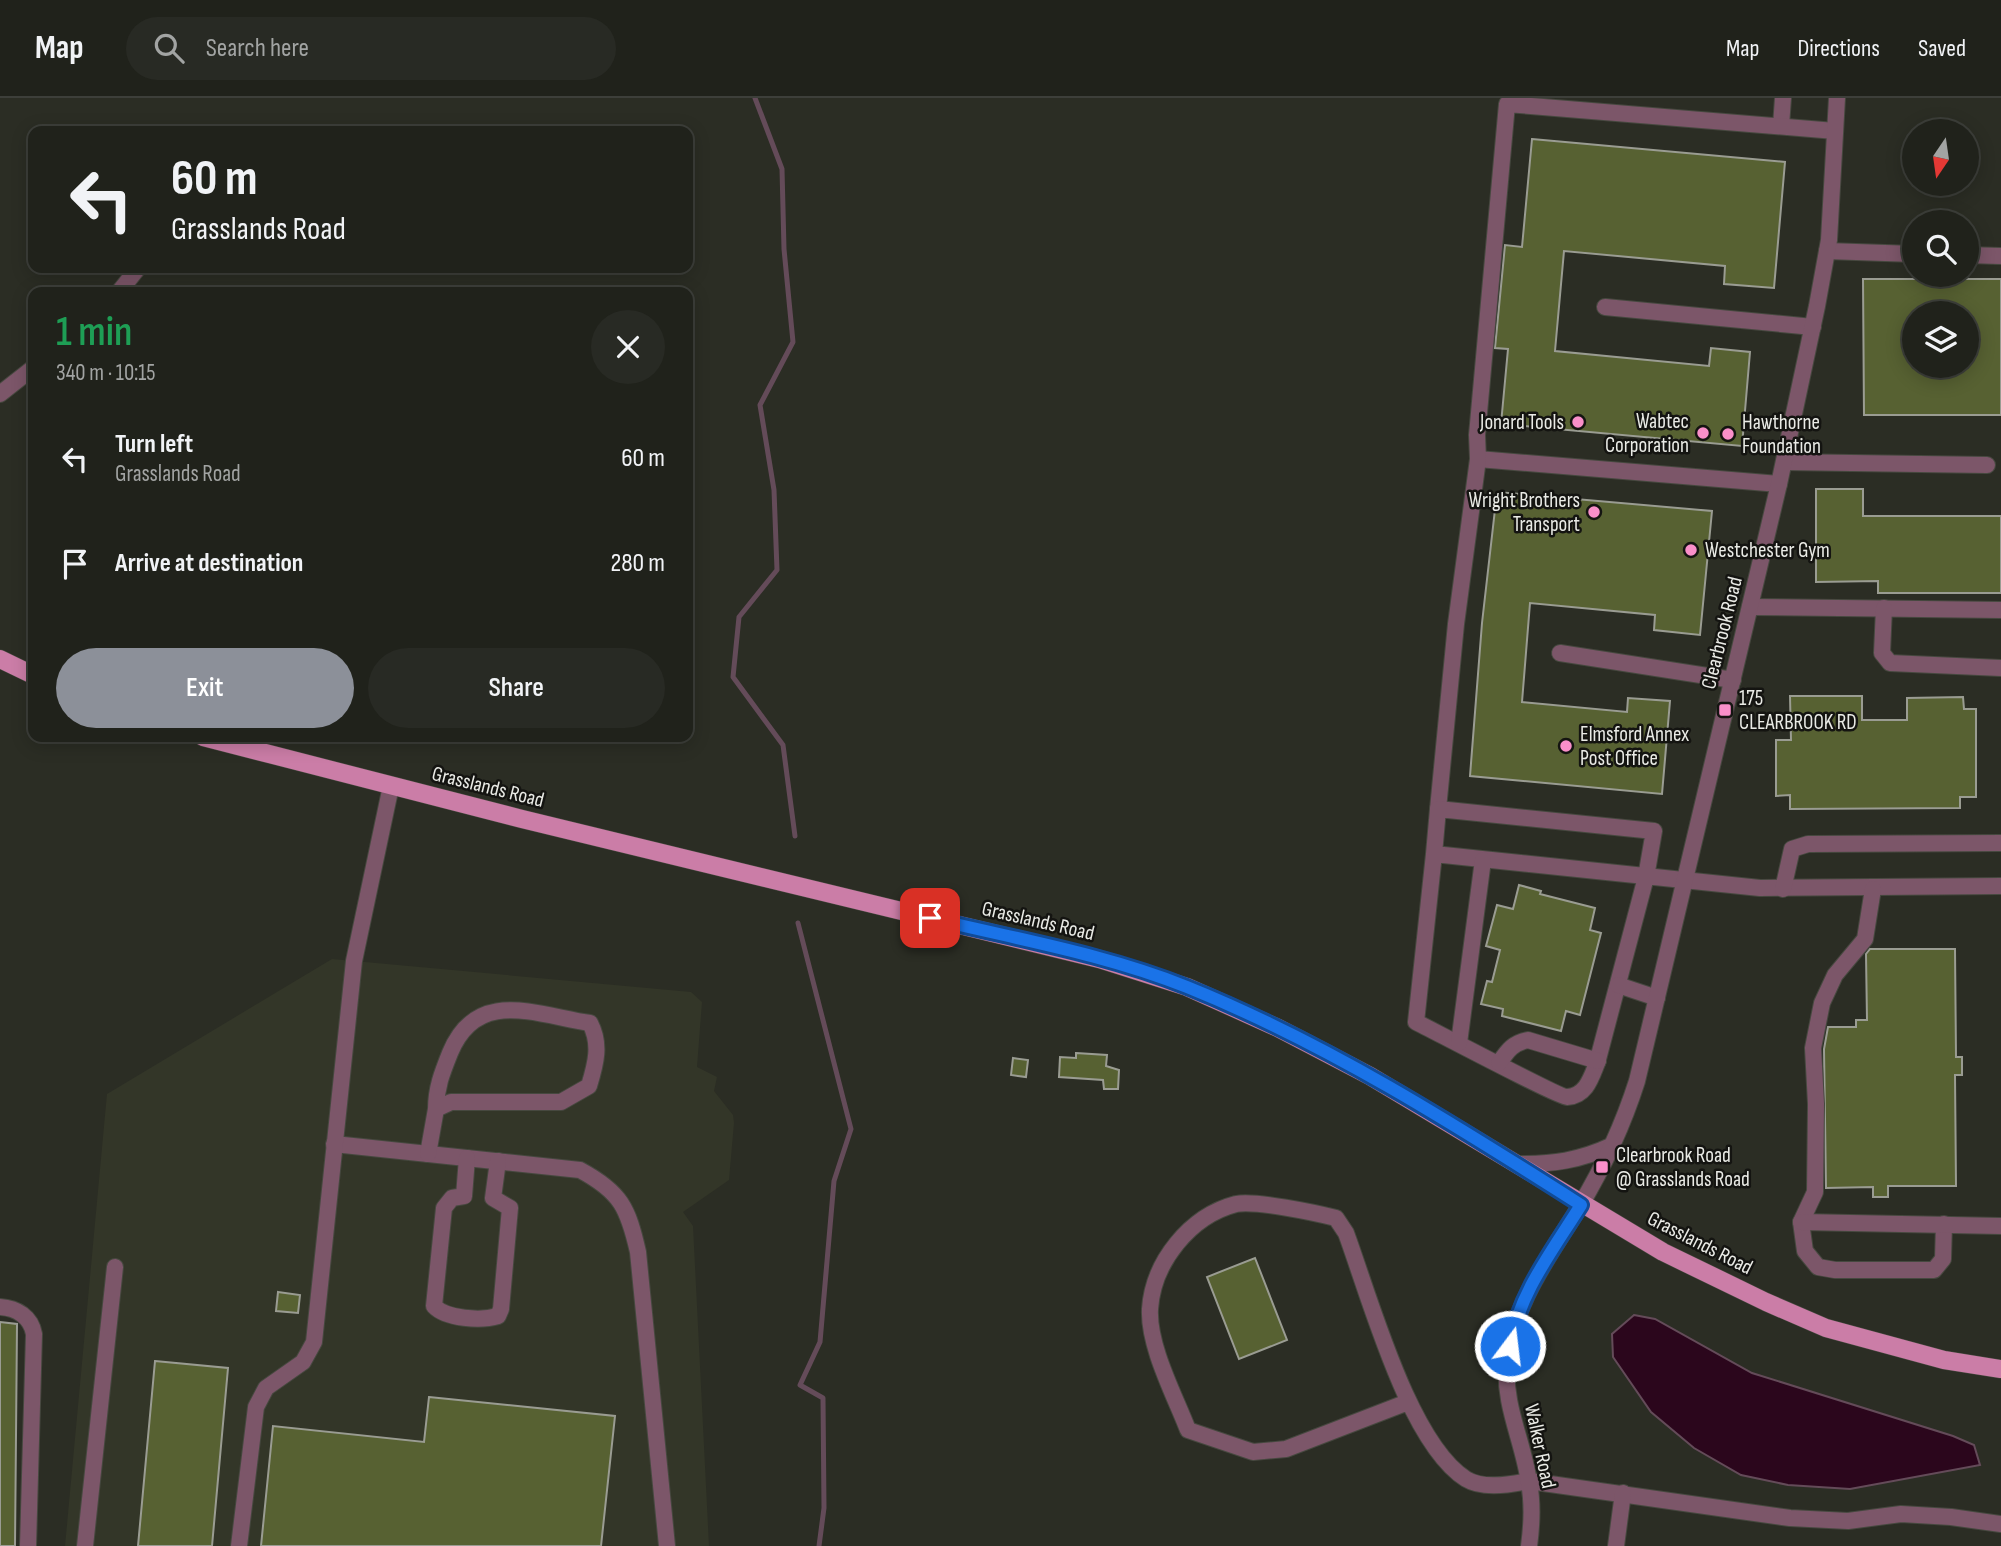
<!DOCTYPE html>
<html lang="en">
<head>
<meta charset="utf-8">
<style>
	:root { --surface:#20221b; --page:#282a24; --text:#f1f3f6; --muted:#a2a4a3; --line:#3d3f3a; --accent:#8c9099 }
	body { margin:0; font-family:"Sofia Sans Condensed",sans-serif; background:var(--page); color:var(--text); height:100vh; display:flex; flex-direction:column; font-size:26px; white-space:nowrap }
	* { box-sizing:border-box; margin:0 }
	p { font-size:23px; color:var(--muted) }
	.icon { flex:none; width:38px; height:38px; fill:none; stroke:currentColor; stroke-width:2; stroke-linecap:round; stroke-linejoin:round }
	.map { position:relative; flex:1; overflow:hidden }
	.details { position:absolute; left:28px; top:189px; width:665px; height:455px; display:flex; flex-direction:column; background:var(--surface); border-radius:14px; box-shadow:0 4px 18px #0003,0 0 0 2px var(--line) }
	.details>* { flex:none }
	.top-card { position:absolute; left:28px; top:28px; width:665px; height:147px; border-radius:14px; box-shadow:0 4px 18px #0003,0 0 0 2px var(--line); background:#20221b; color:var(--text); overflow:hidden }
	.needle { width:46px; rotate:193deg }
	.controls { position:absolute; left:1902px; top:21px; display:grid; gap:14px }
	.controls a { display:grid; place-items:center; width:77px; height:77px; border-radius:50%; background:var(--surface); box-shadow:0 4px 18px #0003,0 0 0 2px var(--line); font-size:35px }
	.pin { position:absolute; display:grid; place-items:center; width:60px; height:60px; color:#fff; margin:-30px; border-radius:14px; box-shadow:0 4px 10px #0006 }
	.me { position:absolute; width:77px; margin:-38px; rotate:15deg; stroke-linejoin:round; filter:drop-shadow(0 0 5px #0008) }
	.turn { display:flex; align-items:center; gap:24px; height:147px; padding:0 28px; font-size:32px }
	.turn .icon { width:91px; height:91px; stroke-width:2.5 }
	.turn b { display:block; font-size:49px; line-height:60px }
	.round { display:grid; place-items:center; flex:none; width:74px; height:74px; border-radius:37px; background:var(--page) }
	.headline { display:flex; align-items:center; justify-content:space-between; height:119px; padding:0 28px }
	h1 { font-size:42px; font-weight:600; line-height:52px; color:#1e9e55 }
	.button { display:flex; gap:14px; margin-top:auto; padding:14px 28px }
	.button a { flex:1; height:80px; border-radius:42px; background:var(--accent); color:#fff; font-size:28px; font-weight:600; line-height:80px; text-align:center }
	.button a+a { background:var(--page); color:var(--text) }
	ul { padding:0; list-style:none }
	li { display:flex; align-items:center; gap:21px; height:105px; padding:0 28px }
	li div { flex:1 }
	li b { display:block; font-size:26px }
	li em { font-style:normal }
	header { display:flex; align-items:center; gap:42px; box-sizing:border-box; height:98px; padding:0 35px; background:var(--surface); border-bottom:2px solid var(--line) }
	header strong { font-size:33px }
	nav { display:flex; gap:38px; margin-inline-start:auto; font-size:24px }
	.search { width:490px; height:63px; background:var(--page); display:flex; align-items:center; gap:18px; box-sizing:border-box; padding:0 24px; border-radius:38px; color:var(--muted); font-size:26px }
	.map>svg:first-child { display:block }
	.built { fill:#333628 }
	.water { fill:#2b061c; stroke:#644b59; stroke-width:2 }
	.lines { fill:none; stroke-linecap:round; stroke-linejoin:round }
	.stream { stroke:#644b59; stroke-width:5 }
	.building { fill:#576132; stroke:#9a9c92; stroke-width:2; fill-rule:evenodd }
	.minor-casing { stroke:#46483f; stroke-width:18 }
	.major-casing { stroke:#46483f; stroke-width:19 }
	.minor { stroke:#7c5669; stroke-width:16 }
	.major { stroke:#cb7da7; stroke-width:18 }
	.route-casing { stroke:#114b97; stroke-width:18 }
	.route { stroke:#1a73e8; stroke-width:12 }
	.poi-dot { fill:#f98fc9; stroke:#141411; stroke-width:2.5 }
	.labels { text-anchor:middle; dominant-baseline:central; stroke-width:5; stroke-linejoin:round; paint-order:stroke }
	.poi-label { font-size:21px; fill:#eaebe6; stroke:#141411; text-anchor:start }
	.street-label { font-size:21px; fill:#eaebe6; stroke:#141411 }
</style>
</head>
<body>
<header>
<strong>Map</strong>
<div class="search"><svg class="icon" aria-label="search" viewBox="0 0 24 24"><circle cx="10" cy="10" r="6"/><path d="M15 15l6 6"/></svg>Search here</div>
<nav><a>Map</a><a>Directions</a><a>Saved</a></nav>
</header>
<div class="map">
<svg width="2001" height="1448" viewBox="0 0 2001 1448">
	<rect width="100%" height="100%" fill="#2b2d24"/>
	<!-- built -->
	<polygon class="built" points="332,861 691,894 702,904 697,969 717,979 714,993 733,1017 734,1025 729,1082 683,1114 693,1128 709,1448 65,1448 107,996"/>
	<!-- water -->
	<polygon class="water" points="1634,1217 1655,1221 1752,1275 1953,1338 1974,1347 1980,1367 1850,1391 1788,1387 1741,1377 1694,1350 1651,1314 1613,1259 1612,1236"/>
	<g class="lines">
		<!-- stream -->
		<g class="stream">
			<polyline points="755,0 782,71 784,151 793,244 760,307 774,392 777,472 739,519 733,579 783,647 795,738"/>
			<polyline points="798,825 851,1031 834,1083 820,1244 800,1287 823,1300 824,1410 819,1448"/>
		</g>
	</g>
	<!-- building -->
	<g class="building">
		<polygon points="1532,41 1785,64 1774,190 1724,186 1725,168 1564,153 1555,253 1709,268 1711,250 1750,254 1742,348 1501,326 1508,251 1495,250 1505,147 1522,149"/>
		<path d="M1863,181H2001V317H1864ZM1914,215H1967V268H1914Z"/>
		<polygon points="1816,391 1863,391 1863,418 2001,418 2001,495 1878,495 1878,483 1816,484"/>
		<polygon points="1497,394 1712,413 1700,537 1654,532 1655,517 1530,505 1522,604 1627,614 1628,600 1670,603 1662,696 1470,678 1482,525"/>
		<polygon points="1790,598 1862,598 1862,622 1907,622 1907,600 1963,599 1964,611 1976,611 1976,699 1960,699 1960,710 1790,711 1790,697 1776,698 1776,642 1791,642"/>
		<polygon points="1519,787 1541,793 1540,796 1595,810 1590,832 1601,835 1580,917 1566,913 1561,933 1502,918 1503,911 1481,906 1487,883 1492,884 1500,852 1486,848 1497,807 1513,811"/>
		<polygon points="1870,851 1955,851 1956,959 1962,959 1962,977 1955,977 1956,1088 1888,1088 1888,1099 1873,1099 1873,1089 1826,1090 1824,951 1828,929 1856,929 1856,922 1867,922 1866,856"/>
		<polygon points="1076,955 1107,957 1106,968 1119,972 1118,991 1104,991 1103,982 1059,979 1060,959 1076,960"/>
		<polygon points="1013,960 1028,962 1026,979 1011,977"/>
		<polygon points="1255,1160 1287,1242 1239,1261 1207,1179"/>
		<polygon points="278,1194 300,1197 298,1215 276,1213"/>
		<polygon points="0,1224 17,1226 15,1448 0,1448"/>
		<polygon points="155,1263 228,1270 212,1448 138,1448"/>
		<polygon points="429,1299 615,1318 601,1448 261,1448 273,1328 424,1344"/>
	</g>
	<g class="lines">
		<defs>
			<g id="minor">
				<polyline points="1781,28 1783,0"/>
				<polyline points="1827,153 1914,156"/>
				<polyline points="1967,157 2001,158"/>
				<polyline points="119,194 138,170"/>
				<polyline points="1605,209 1813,229"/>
				<polyline points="0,296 33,270"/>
				<polyline points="1478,361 1779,386"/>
				<polyline points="1784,364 1987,367"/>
				<polyline points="1750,509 2001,512"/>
				<polyline points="1884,510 1882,555 1890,565 2001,570"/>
				<polyline points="1560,555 1733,582"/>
				<polyline points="1438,711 1456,526 1478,361 1477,337 1507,6 1835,33"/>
				<path d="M1434,756L1416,924C1436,934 1559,999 1567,999C1586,998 1591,980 1597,965L1646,779L1654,733L1438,711L1434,756L1760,790L2001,788"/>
				<polyline points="1783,791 1792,751 1808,746 2001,745"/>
				<polyline points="1873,791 1865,841 1835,877 1822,905 1813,950 1816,1006 1815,1094 1801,1124 1805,1153 1818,1169 1835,1172 1934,1172 1943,1161 1944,1126"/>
				<polyline points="1618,887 1657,900"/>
				<polyline points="1459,945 1483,762"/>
				<path d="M1499,965C1508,952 1513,945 1528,942L1598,963"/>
				<path d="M334,1046L580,1072C621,1094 628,1110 638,1154L667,1448"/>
				<path d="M428,1056L436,1011L451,1004H561L589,988C596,965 601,946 590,925C536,917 477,889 450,955C442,975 436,990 436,1011"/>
				<path d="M467,1060L464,1098L452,1100L444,1110L434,1208C446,1221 481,1223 498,1218L501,1211L510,1110L493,1100L498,1063"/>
				<path d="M1516,1066C1553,1066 1579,1063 1613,1047"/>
				<polyline points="1801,1124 2001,1128"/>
				<path d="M0,1209C17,1210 31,1219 34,1236L28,1448"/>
				<path d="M1408,1304L1286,1351L1253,1354L1188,1332C1175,1298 1148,1248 1150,1211C1153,1164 1190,1118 1236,1106C1255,1102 1316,1115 1336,1120L1346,1135C1370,1200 1409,1345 1466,1381C1484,1392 1511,1386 1529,1383L1790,1420L1848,1423L1901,1416L1951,1419L2001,1426"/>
				<polyline points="85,1448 115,1169"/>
				<polyline points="239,1448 256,1309 266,1290 303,1264 314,1244 354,863 391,688"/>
				<path d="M1529,1448C1532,1426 1533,1406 1529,1385C1524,1345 1503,1307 1507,1265C1513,1205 1549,1159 1580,1108C1604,1068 1623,1027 1637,983L1779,386L1817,208L1829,142L1837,0"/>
				<polyline points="1616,1448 1623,1395"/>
			</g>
			<g id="major">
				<polyline points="0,561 33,577"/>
				<polyline points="203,639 522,721 1099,861 1187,889 1278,930 1370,978 1663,1154 1766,1204 1826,1230 1944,1262 2001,1271"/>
			</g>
		</defs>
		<!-- minor casing -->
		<use href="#minor" class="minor-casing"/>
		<!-- major casing -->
		<use href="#major" class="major-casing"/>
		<!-- minor -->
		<use href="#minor" class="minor"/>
		<!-- major -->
		<use href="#major" class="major"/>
	</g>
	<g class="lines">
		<defs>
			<path id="route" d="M930,820C1016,841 1105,856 1187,889C1326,945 1454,1026 1581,1107C1553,1152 1519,1195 1510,1248"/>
		</defs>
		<!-- route casing -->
		<use href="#route" class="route-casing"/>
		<!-- route -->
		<use href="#route" class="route"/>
	</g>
	<!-- markers -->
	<g class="poi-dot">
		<circle cx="1578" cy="324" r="7"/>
		<circle cx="1703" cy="335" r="7"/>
		<circle cx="1728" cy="336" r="7"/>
		<circle cx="1594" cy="414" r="7"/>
		<circle cx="1691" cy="452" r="7"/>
		<rect x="1718" y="605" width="14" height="14" rx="3.5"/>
		<circle cx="1566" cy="648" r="7"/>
		<rect x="1595" y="1062" width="14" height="14" rx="3.5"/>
	</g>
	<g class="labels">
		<!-- poi labels -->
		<g class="poi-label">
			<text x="1689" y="323" text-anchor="end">Wabtec<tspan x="1689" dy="24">Corporation</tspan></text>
			<text x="1564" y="324" text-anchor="end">Jonard Tools</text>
			<text x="1742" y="324">Hawthorne<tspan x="1742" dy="24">Foundation</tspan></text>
			<text x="1580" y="402" text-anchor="end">Wright Brothers<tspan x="1580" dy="24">Transport</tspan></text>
			<text x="1705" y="452">Westchester Gym</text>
			<text x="1739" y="600">175<tspan x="1739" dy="24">CLEARBROOK RD</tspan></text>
			<text x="1580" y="636">Elmsford Annex<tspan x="1580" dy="24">Post Office</tspan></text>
			<text x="1616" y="1057">Clearbrook Road<tspan x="1616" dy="24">@ Grasslands Road</tspan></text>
		</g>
		<!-- street labels -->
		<g class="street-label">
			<text transform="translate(1722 535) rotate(-76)">Clearbrook Road</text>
			<text transform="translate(488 689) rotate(14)">Grasslands Road</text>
			<text transform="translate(1038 823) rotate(13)">Grasslands Road</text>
			<text transform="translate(1700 1145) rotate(27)">Grasslands Road</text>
			<text transform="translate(1540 1348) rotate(78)">Walker Road</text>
		</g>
	</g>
</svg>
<div class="controls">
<a><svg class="needle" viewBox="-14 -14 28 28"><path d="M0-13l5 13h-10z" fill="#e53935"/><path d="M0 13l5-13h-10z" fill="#a2a4a3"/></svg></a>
<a><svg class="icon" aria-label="search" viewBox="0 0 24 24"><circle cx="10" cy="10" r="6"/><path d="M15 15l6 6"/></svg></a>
<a><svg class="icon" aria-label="layers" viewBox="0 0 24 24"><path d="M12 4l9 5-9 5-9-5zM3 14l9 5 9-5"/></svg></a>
</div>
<div class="pin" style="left:930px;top:820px;background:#d93025"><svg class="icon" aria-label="arrive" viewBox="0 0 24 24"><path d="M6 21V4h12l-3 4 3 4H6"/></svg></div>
<svg class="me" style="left:1510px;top:1248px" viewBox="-20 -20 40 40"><circle r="17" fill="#1a73e8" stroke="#fff" stroke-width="3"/><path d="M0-11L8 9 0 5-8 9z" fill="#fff"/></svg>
<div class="top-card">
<div class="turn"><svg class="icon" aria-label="left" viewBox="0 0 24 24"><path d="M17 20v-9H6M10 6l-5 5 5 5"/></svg><div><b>60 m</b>Grasslands Road</div></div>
</div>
<section class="details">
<div class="headline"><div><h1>1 min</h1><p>340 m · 10:15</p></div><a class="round"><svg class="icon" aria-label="close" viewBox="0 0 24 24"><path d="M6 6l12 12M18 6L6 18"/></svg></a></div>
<ul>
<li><svg class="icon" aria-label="left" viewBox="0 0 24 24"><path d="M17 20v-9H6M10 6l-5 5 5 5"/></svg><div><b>Turn left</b><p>Grasslands Road</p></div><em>60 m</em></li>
<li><svg class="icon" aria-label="arrive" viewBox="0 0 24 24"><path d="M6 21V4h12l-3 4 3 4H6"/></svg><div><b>Arrive at destination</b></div><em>280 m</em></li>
</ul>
<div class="button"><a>Exit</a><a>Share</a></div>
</section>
</div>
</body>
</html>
